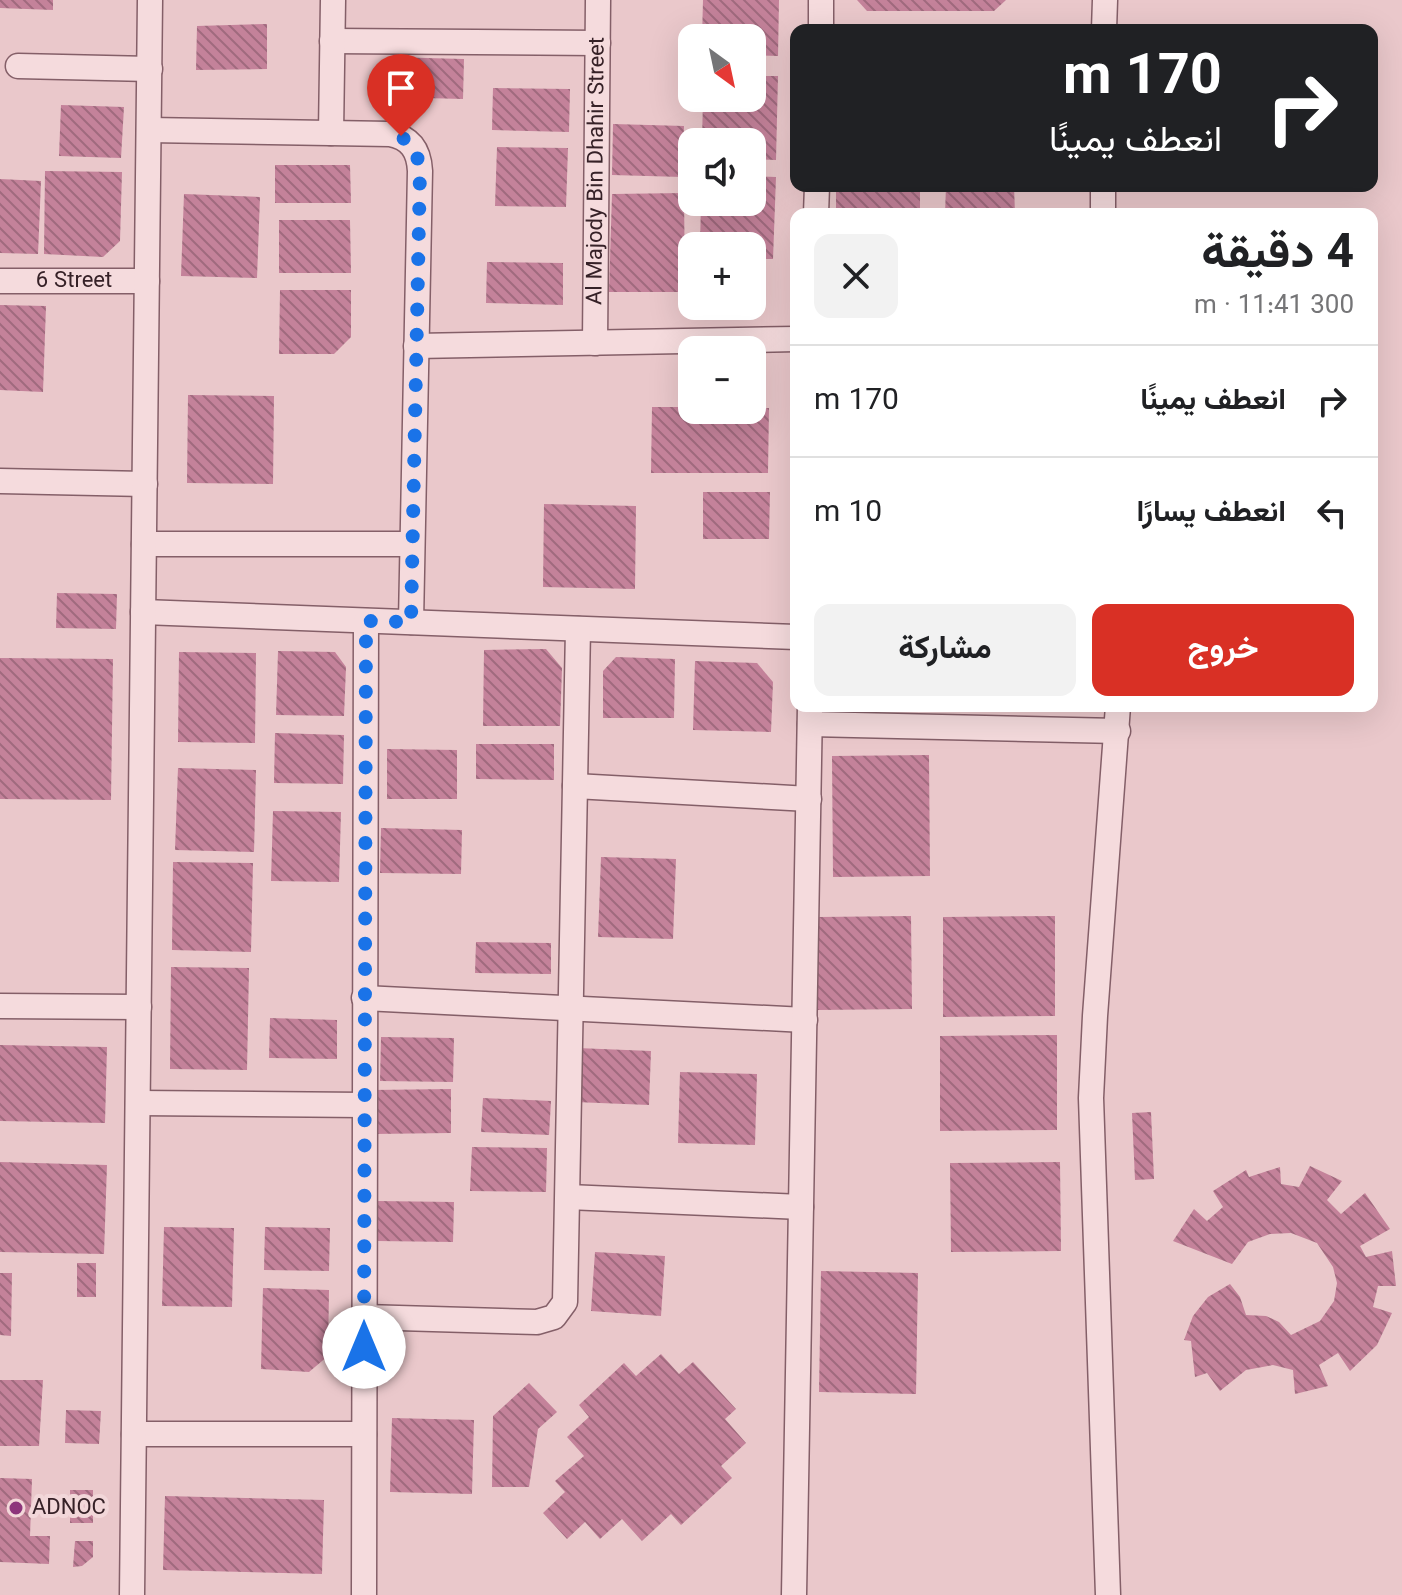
<!DOCTYPE html>
<html lang="ar">
<head>
<meta charset="utf-8">
<style>
	:root { --surface:#fff; --page:#f2f2f2; --text:#202124; --muted:#757577; --line:#e0e0e0; --accent:#d93025 }
	body { margin:0; font-family:Georgia,Vazirmatn,serif; background:var(--page); color:var(--text); direction:rtl; height:100vh; display:flex; flex-direction:column; font-size:30px; white-space:nowrap }
	* { box-sizing:border-box; margin:0 }
	p { font-size:26px; color:var(--muted) }
	.icon { flex:none; width:44px; height:44px; fill:none; stroke:currentColor; stroke-width:2; stroke-linecap:round; stroke-linejoin:round }
	.map { position:relative; flex:1; overflow:hidden; direction:ltr }
	.drawer { position:absolute; left:790px; top:208px; width:588px; height:504px; display:flex; flex-direction:column; background:var(--surface); border-radius:16px; box-shadow:0 8px 32px #0002; direction:rtl }
	.drawer>* { flex:none }
	.hud { position:absolute; left:790px; top:24px; width:588px; height:168px; border-radius:16px; box-shadow:0 8px 32px #0002; direction:rtl; background:#202124; color:#fff; overflow:hidden }
	.needle { width:52px; rotate:147deg }
	.buttons { position:absolute; left:678px; top:24px; display:grid; gap:16px }
	.buttons a { display:grid; place-items:center; width:88px; height:88px; border-radius:16px; background:var(--surface); box-shadow:0 8px 32px #0002; font-size:40px }
	.pin { position:absolute; display:grid; place-items:center; width:68px; height:68px; color:#fff; margin:-82px -34px; border-radius:50% 50% 50% 0; rotate:-45deg; box-shadow:0 0 8px #0007 }
	.pin .icon { rotate:45deg }
	.me { position:absolute; width:88px; margin:-44px; rotate:0deg; stroke-linejoin:round; filter:drop-shadow(0 0 6px #0008) }
	.turn { display:flex; align-items:center; gap:28px; height:168px; padding:0 24px; font-size:36px }
	.turn .icon { width:104px; height:104px; stroke-width:2.5 }
	.turn b { display:block; font-size:56px; line-height:68px }
	.round { display:grid; place-items:center; flex:none; width:84px; height:84px; border-radius:16px; background:var(--page) }
	.head { display:flex; align-items:center; justify-content:space-between; height:136px; padding:0 24px }
	h1 { font-size:48px; font-weight:700; line-height:60px }
	.action { display:flex; gap:16px; margin-top:auto; padding:16px 24px }
	.action a { flex:1; height:92px; border-radius:16px; background:var(--accent); color:#fff; font-size:32px; font-weight:700; line-height:92px; text-align:center }
	.action a+a { background:var(--page); color:var(--text) }
	ul { padding:0; list-style:none }
	li { display:flex; align-items:center; gap:24px; height:112px; padding:0 24px; border-top:2px solid var(--line) }
	li div { flex:1 }
	li b { display:block; font-size:30px }
	li em { font-style:normal }
	.map>svg:first-child { display:block }
	.building { fill:url(#building-back-hatch) }
	.lines { fill:none; stroke-linecap:round; stroke-linejoin:round }
	.minor-casing { stroke:#845f68; stroke-width:27 }
	.minor { stroke:#f5dbdd; stroke-width:24 }
	.route { stroke:#1a73e8; stroke-width:14; stroke-dasharray:0 25.2 }
	.poi-dot { fill:#8d357b; stroke:#f2d7d9; stroke-width:3 }
	.labels { text-anchor:middle; dominant-baseline:central; stroke-width:8; stroke-linejoin:round; paint-order:stroke }
	.street-label { font-size:22px; fill:#362127; stroke:#f2d7d9 }
	.poi-label { font-size:22px; fill:#362127; stroke:#f2d7d9; text-anchor:start }
</style>
</head>
<body>
<div class="map">
<svg width="1402" height="1595" viewBox="0 0 1402 1595">
	<defs>
		<pattern id="building-back-hatch" width="6" height="6" patternUnits="userSpaceOnUse" patternTransform="scale(2)"><rect width="6" height="6" fill="#c4829a"/><path d="M-1 5l2 2M0 0l6 6M5-1l2 2" fill="none" stroke="#a06a7e"/></pattern>
	</defs>
	<rect width="100%" height="100%" fill="#eac8cb"/>
	<!-- building -->
	<g class="building">
		<polygon points="0,0 53,0 53,10 0,8"/>
		<polygon points="703,0 779,0 778,56 752,55 752,38 702,38"/>
		<polygon points="857,0 1006,0 994,11 867,11"/>
		<polygon points="267,24 267,69 196,70 197,26"/>
		<polygon points="388,57 464,59 463,99 387,97"/>
		<polygon points="752,76 778,76 776,160 752,159 752,142 702,142 703,98 752,98"/>
		<polygon points="493,88 570,89 569,132 492,130"/>
		<polygon points="61,105 124,107 121,158 59,156"/>
		<polygon points="613,124 684,126 682,177 612,175"/>
		<polygon points="497,147 568,148 566,207 495,206"/>
		<polygon points="275,165 350,165 351,203 275,203"/>
		<polygon points="45,171 122,172 120,241 103,257 44,254"/>
		<polygon points="752,176 776,177 773,259 752,259 752,246 700,246 701,202 752,202"/>
		<polygon points="0,179 41,181 38,254 0,253"/>
		<rect x="836" y="186" width="84" height="28"/>
		<polygon points="946,186 1014,186 1015,214 945,214"/>
		<polygon points="684,193 685,292 609,292 612,194"/>
		<polygon points="184,194 260,197 257,278 181,276"/>
		<polygon points="279,220 350,220 351,273 279,273"/>
		<polygon points="487,262 563,263 563,305 486,303"/>
		<polygon points="280,290 351,290 351,337 334,354 279,354"/>
		<polygon points="0,305 46,306 43,392 0,390"/>
		<polygon points="188,395 274,396 273,484 187,483"/>
		<polygon points="652,407 692,407 692,410 769,408 768,473 651,473"/>
		<polygon points="703,492 770,492 769,539 703,539"/>
		<polygon points="544,504 636,506 635,589 543,587"/>
		<polygon points="57,593 117,594 116,629 56,628"/>
		<polygon points="546,649 562,668 560,726 483,726 484,650"/>
		<polygon points="278,651 335,652 346,667 344,716 276,715"/>
		<polygon points="179,652 256,653 255,743 178,742"/>
		<polygon points="616,657 675,659 674,718 603,718 603,671"/>
		<polygon points="0,658 113,659 111,800 0,799"/>
		<polygon points="695,661 757,663 773,682 771,732 693,730"/>
		<polygon points="275,733 344,735 343,784 274,783"/>
		<polygon points="476,744 554,744 554,780 476,779"/>
		<polygon points="387,749 457,750 457,799 387,799"/>
		<polygon points="929,755 930,876 833,877 832,756"/>
		<polygon points="178,768 256,770 254,852 175,850"/>
		<polygon points="273,811 341,812 339,882 271,881"/>
		<polygon points="381,828 462,830 461,874 380,873"/>
		<polygon points="601,857 676,859 673,939 598,937"/>
		<polygon points="173,862 253,863 251,952 172,950"/>
		<polygon points="911,916 912,1009 818,1010 818,917"/>
		<polygon points="1055,916 1055,1016 943,1017 943,917"/>
		<polygon points="476,942 551,943 551,974 475,973"/>
		<polygon points="171,967 249,968 247,1070 170,1069"/>
		<polygon points="270,1018 337,1020 337,1059 269,1058"/>
		<polygon points="1057,1035 1057,1130 940,1131 940,1036"/>
		<polygon points="381,1037 454,1038 453,1082 380,1081"/>
		<polygon points="0,1045 107,1047 105,1123 0,1121"/>
		<polygon points="577,1048 651,1051 649,1105 575,1102"/>
		<polygon points="680,1072 757,1074 755,1145 678,1143"/>
		<polygon points="451,1089 451,1133 373,1134 372,1090"/>
		<polygon points="483,1098 551,1101 549,1135 481,1132"/>
		<polygon points="1151,1112 1154,1179 1135,1180 1132,1113"/>
		<polygon points="472,1147 547,1148 546,1192 470,1191"/>
		<polygon points="0,1162 107,1165 104,1254 0,1252"/>
		<polygon points="1060,1162 1061,1251 951,1252 950,1163"/>
		<polygon points="1310,1166 1342,1181 1327,1200 1341,1214 1365,1193 1390,1229 1360,1246 1366,1257 1392,1251 1396,1286 1378,1286 1373,1307 1392,1313 1377,1345 1350,1371 1338,1353 1319,1365 1328,1386 1295,1394 1293,1370 1273,1365 1246,1370 1220,1391 1207,1373 1195,1377 1191,1341 1184,1340 1193,1316 1208,1297 1230,1284 1240,1297 1246,1315 1266,1316 1279,1322 1291,1335 1320,1321 1334,1301 1337,1283 1333,1267 1317,1243 1291,1233 1270,1234 1248,1242 1232,1264 1173,1241 1194,1209 1207,1221 1223,1207 1213,1191 1246,1170 1249,1177 1280,1167 1281,1184 1299,1187"/>
		<polygon points="377,1201 454,1202 453,1242 377,1241"/>
		<polygon points="164,1227 234,1228 232,1307 162,1306"/>
		<polygon points="265,1227 330,1228 329,1271 264,1270"/>
		<polygon points="595,1252 665,1256 661,1316 591,1311"/>
		<rect x="77" y="1263" width="19" height="34"/>
		<polygon points="821,1271 918,1273 916,1394 819,1392"/>
		<polygon points="0,1273 12,1273 11,1336 0,1335"/>
		<polygon points="263,1288 329,1290 328,1356 309,1372 261,1369"/>
		<polygon points="661,1354 679,1374 693,1362 736,1409 725,1419 746,1443 721,1466 732,1478 681,1525 671,1514 642,1541 622,1519 600,1539 585,1522 567,1539 543,1513 565,1492 555,1481 584,1456 567,1437 589,1417 579,1405 624,1363 636,1376"/>
		<polygon points="0,1380 43,1380 39,1446 0,1446"/>
		<polygon points="529,1383 557,1412 538,1429 529,1487 492,1487 493,1416"/>
		<polygon points="66,1410 101,1411 99,1444 65,1443"/>
		<polygon points="392,1418 474,1420 472,1494 390,1492"/>
		<polygon points="0,1478 32,1479 30,1536 50,1536 49,1564 0,1562"/>
		<rect x="70" y="1490" width="23" height="33"/>
		<polygon points="165,1496 324,1500 322,1574 163,1570"/>
		<polygon points="75,1541 93,1541 93,1557 82,1566 73,1567"/>
	</g>
	<g class="lines">
		<defs>
			<g id="minor">
				<polyline points="821,30 821,0"/>
				<polyline points="1104,30 1105,0"/>
				<polyline points="332,41 598,43"/>
				<polyline points="18,66 150,69"/>
				<path d="M149,130L390,134C411,138 419,151 420,171L411,622"/>
				<polyline points="331,133 333,0"/>
				<polyline points="1103,186 1103,214"/>
				<polyline points="816,214 817,186"/>
				<path id="s1" d="M0,281H147"/>
				<path id="s2" d="M595,343L598,0"/>
				<polyline points="416,346 796,339"/>
				<polyline points="0,481 145,484"/>
				<polyline points="144,544 412,544"/>
				<polyline points="143,612 796,637"/>
				<polyline points="810,724 1118,731"/>
				<polyline points="575,786 809,799"/>
				<polyline points="364,998 805,1020"/>
				<polyline points="0,1006 139,1007"/>
				<polyline points="138,1103 364,1105"/>
				<polyline points="568,1197 801,1207"/>
				<polyline points="364,1317 537,1322 554,1317 565,1302 578,629"/>
				<polyline points="134,1434 364,1434"/>
				<polyline points="132,1595 150,0"/>
				<polyline points="364,1595 366,621"/>
				<polyline points="794,1595 810,706"/>
				<polyline points="1108,1595 1091,1098 1095,1016 1118,706"/>
			</g>
		</defs>
		<!-- minor casing -->
		<use href="#minor" class="minor-casing"/>
		<!-- minor -->
		<use href="#minor" class="minor"/>
	</g>
	<g class="lines">
		<!-- route -->
		<polyline class="route" points="364,1347 366,621 411,622 420,171 416,151 401,136"/>
	</g>
	<!-- markers -->
	<circle class="poi-dot" cx="16" cy="1508" r="8"/>
	<g class="labels">
		<!-- street labels -->
		<g class="street-label">
			<text stroke="none"><textPath href="#s2" startOffset="172">Al Majody Bin Dhahir Street</textPath></text>
			<text stroke="none"><textPath href="#s1" startOffset="74">6 Street</textPath></text>
		</g>
		<!-- poi labels -->
		<g class="poi-label">
			<text x="32" y="1508">ADNOC</text>
		</g>
	</g>
</svg>
<div class="buttons">
<a><svg class="needle" viewBox="-14 -14 28 28"><path d="M0-13l5 13h-10z" fill="#e53935"/><path d="M0 13l5-13h-10z" fill="#757577"/></svg></a>
<a><svg class="icon" aria-label="sound" viewBox="0 0 24 24"><path d="M4 9h4l5-4v14l-5-4H4zM17 9q2 3 0 6"/></svg></a>
<a>+</a>
<a>−</a>
</div>
<div class="pin" style="left:401px;top:136px;background:#d93025"><svg class="icon" aria-label="arrive" viewBox="0 0 24 24"><path d="M6 21V4h12l-3 4 3 4H6"/></svg></div>
<svg class="me" style="left:364px;top:1347px" viewBox="-20 -20 40 40"><circle r="19" fill="#fff"/><path d="M0-13L10 11 0 6-10 11z" fill="#1a73e8"/></svg>
<div class="hud">
<div class="turn"><svg class="icon" aria-label="right" viewBox="0 0 24 24"><path d="M7 20v-9h11M14 6l5 5-5 5"/></svg><div><b>170 m</b>انعطف يمينًا</div></div>
</div>
<section class="drawer">
<div class="head"><div><h1>4 دقيقة</h1><p>300 m · 11:41</p></div><a class="round"><svg class="icon" aria-label="close" viewBox="0 0 24 24"><path d="M6 6l12 12M18 6L6 18"/></svg></a></div>
<ul>
<li><svg class="icon" aria-label="right" viewBox="0 0 24 24"><path d="M7 20v-9h11M14 6l5 5-5 5"/></svg><div><b>انعطف يمينًا</b></div><em>170 m</em></li>
<li><svg class="icon" aria-label="left" viewBox="0 0 24 24"><path d="M17 20v-9H6M10 6l-5 5 5 5"/></svg><div><b>انعطف يسارًا</b></div><em>10 m</em></li>
</ul>
<div class="action"><a>خروج</a><a>مشاركة</a></div>
</section>
</div>
</body>
</html>
